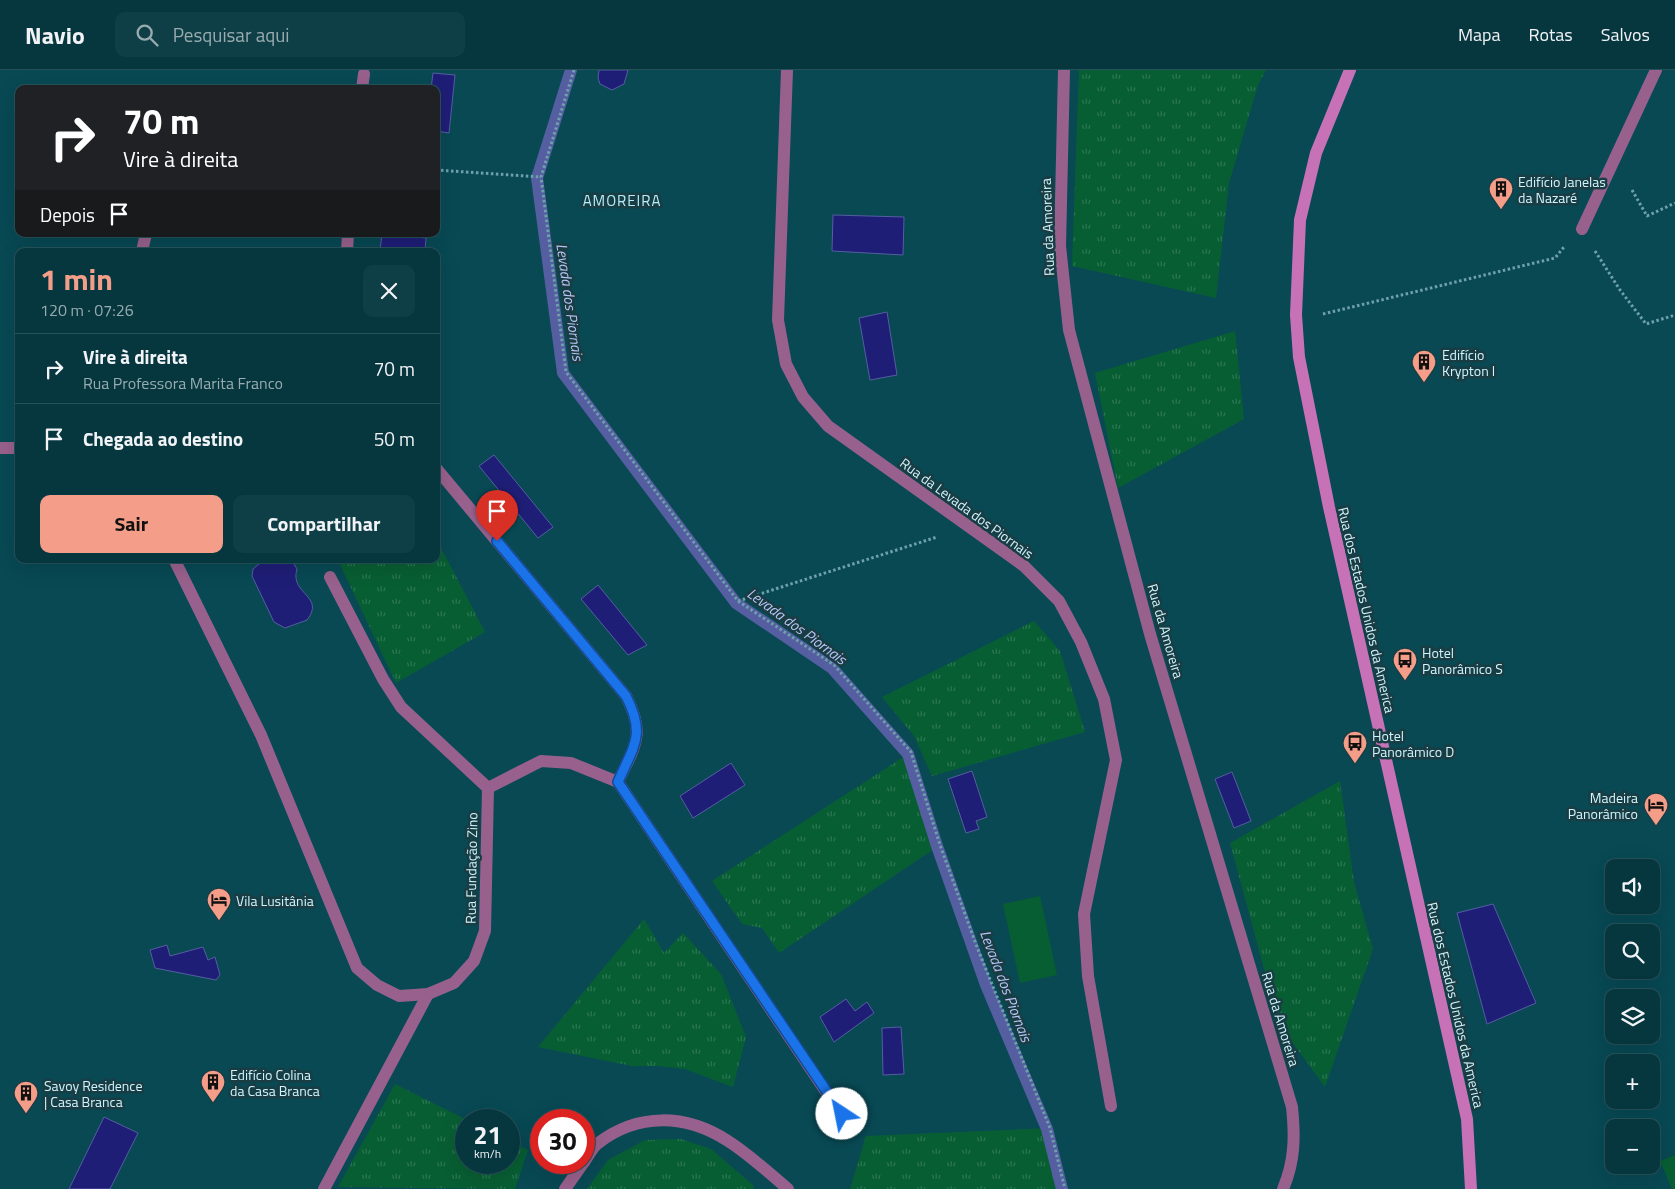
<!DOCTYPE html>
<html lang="pt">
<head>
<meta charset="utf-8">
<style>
	:root { --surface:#06373f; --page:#0f3f46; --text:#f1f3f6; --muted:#98acb0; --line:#275159; --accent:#f49e89 }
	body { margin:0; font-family:"Titillium Web",sans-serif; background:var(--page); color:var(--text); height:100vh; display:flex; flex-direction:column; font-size:19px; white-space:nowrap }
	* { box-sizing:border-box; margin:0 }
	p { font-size:16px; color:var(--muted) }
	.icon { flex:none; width:28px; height:28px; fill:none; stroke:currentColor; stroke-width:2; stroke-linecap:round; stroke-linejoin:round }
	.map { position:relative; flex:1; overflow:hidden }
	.panel { position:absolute; left:15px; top:178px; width:425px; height:315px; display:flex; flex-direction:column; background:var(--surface); border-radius:10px; box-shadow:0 5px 20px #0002,0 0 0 1px var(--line) }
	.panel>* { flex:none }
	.hud { position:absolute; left:15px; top:15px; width:425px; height:152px; border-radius:10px; box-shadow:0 5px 20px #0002,0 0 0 1px var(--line); background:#202124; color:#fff; overflow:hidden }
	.tools { position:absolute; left:1605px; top:789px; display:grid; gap:10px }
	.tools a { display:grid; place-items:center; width:55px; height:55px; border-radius:10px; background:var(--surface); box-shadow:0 5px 20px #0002,0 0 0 1px var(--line); font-size:25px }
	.speed { position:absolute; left:455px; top:1039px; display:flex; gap:10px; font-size:25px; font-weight:700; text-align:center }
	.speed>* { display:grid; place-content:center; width:65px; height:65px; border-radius:50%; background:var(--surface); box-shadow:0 5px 20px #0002,0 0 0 1px var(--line); line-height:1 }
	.speed small { font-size:12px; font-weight:400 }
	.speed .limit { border:8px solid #d22; background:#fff; color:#111 }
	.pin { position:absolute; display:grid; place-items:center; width:42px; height:42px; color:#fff; margin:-51px -21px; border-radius:50% 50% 50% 0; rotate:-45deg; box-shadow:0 0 5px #0007 }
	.pin .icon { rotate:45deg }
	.me { position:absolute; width:55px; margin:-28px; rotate:326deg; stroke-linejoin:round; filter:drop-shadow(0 0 4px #0008) }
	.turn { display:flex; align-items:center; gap:18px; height:105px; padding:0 25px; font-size:22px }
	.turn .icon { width:65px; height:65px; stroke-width:2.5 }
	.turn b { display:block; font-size:35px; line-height:42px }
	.then { display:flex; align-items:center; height:48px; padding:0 25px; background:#0003; gap:10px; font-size:19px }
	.round { display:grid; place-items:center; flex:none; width:52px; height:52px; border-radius:10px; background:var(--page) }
	.summary { display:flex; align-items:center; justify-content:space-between; height:85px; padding:0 25px }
	h1 { font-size:30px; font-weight:700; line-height:38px; color:var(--accent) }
	.primary-button { display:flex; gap:10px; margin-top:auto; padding:10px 25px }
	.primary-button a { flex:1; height:58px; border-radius:10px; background:var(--accent); color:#111; font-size:20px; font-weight:700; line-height:58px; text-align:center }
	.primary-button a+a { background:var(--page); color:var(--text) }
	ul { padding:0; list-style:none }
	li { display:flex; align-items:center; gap:15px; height:70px; padding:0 25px; border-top:1px solid var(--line) }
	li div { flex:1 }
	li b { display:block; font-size:19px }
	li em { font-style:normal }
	header { display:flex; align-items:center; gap:30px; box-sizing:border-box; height:70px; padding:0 25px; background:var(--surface); border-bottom:1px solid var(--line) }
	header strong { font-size:24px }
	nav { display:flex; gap:28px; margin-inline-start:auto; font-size:18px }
	.search { width:350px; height:45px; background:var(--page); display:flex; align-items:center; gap:12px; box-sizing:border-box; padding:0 18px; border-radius:10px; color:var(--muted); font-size:19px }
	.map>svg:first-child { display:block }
	.grass { fill:url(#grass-tufts) }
	.pitch { fill:#085e33 }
	.water { fill:#1f1e77; stroke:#545ea0 }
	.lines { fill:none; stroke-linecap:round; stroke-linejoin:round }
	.stream { stroke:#545ea0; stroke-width:12 }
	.path { stroke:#6ea1ab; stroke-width:3; stroke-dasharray:2.5 2.5; stroke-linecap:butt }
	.lane { stroke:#98618d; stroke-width:12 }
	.street { stroke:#98618d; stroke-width:12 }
	.secondary { stroke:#c771b7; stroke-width:12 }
	.route-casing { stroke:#114b97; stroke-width:12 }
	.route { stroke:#1a73e8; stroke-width:9 }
	.labels { text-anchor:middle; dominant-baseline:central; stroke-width:5; stroke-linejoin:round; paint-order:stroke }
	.poi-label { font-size:14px; fill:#cff5fe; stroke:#1a3c43; text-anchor:start }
	.street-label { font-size:14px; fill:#cff5fe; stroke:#1a3c43 }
	.neighbourhood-label { font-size:15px; letter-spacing:1px; fill:#b2edfb; stroke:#1a3c43 }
	.water-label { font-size:15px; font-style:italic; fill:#b9c5f6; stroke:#1a3c43 }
</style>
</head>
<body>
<header>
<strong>Navio</strong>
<div class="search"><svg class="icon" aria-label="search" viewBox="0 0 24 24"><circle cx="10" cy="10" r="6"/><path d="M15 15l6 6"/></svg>Pesquisar aqui</div>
<nav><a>Mapa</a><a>Rotas</a><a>Salvos</a></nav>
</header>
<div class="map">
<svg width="1675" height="1119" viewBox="0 0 1675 1119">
	<defs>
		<pattern id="grass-tufts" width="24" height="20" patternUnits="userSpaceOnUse" patternTransform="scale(1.25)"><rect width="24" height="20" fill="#085e33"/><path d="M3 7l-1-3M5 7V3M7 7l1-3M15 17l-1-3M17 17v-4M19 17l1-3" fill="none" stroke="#2b7652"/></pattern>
	</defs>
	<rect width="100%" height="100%" fill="#084954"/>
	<!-- grass -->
	<g class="grass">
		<polygon points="1079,0 1266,0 1258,15 1229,113 1216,228 1072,196"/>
		<polygon points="1235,261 1244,349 1118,418 1095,303"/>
		<polygon points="436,468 485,562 396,613 338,490 436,489"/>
		<polygon points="1034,551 1060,581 1085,662 932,706 914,666 882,627"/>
		<polygon points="911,682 940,775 779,883 762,858 742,854 712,811"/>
		<polygon points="1340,711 1354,812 1373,879 1325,1017 1279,954 1230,773"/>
		<polygon points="644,849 664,883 683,863 721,904 746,967 733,1017 685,999 657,996 632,996 538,977"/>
		<polygon points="395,1014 467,1050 466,1092 509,1092 509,1071 528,1080 515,1119 338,1117"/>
		<polygon points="1050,1058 1065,1119 850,1119 866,1066"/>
		<polygon points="681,1069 711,1079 754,1116 753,1119 587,1119 608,1090 645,1070"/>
	</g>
	<!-- pitch -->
	<g class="pitch">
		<polygon points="1040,826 1057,905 1020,913 1003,834"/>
		<polygon points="1675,1085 1675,1119 1672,1119 1660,1091"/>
	</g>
	<!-- water -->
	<g class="water">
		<polygon points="599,0 628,0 624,14 612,20 600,14 598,8"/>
		<polygon points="433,3 455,5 449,63 436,61 436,19 431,19"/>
		<polygon points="833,145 904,147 903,185 832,181"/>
		<polygon points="382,164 426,168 425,181 380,181"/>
		<polygon points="887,242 897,305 870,310 859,248"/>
		<polygon points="494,385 553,457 538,468 479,396"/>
		<path d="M265,489H291L297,499C289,524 326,526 307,550L285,558L274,552L252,506L253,499Z"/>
		<polygon points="598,515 647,575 628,585 581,529"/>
		<polygon points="731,693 745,715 693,748 680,726"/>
		<polygon points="972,701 987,747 976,751 979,759 966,763 948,709"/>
		<polygon points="1232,702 1251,751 1234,758 1215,709"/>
		<polygon points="1493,834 1536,933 1487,954 1457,843"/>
		<polygon points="167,875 170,886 203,877 208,890 215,887 220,905 216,910 155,898 150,880"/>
		<polygon points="846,929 855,941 867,932 874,943 834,972 820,947"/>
		<polygon points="901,957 904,1004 883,1005 882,958"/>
		<polygon points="104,1047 138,1063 110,1119 69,1119"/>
	</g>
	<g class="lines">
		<!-- stream -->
		<polyline class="stream" points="571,0 537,108 563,303 736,533 832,598 908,684 937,776 986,915 1047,1059 1062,1119"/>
		<!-- path -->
		<g class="path">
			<polyline points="574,0 541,107 566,302 738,531 834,595 911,682 940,775 977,877 1050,1058 1065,1119"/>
			<polyline points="436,100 541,107"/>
			<polyline points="1632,120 1647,146 1675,133"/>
			<polyline points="1595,181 1620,220 1646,254 1675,245"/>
			<polyline points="1323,244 1555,188 1564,177"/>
			<polyline points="738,531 937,467"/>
		</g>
		<!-- lane -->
		<g class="lane">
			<polyline points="1582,159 1656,0"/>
			<polyline points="324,1119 428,924"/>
		</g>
		<!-- street -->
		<g class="street">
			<polyline points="787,0 778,250 786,294 803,327 828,356 1024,496 1059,531 1081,572 1104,629 1116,690 1084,844 1088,906 1111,1036"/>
			<path d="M1064,0L1060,176L1069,260L1150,564L1292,1037C1295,1066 1295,1091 1283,1119"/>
			<polyline points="362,19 364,4"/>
			<polyline points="142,181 146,164"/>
			<polyline points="347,181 348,164"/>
			<polyline points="0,378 19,378"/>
			<path d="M436,398L626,626C646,665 635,675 618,712"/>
			<polyline points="174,489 261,665 357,898 377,915 399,926 428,924 454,913 474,891 485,861 488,718"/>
			<polyline points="330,507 383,609 401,637 488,718"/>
			<polyline points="488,718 541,691 571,693 618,712 841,1044"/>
			<path d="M584,1092C588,1087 592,1078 597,1074C638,1042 686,1044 728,1071C750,1085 769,1103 788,1119"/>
			<polyline points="565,1119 584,1092"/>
		</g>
		<!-- secondary -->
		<polyline class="secondary" points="1350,0 1316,83 1300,150 1296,245 1299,287 1329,437 1467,1049 1471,1119"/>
	</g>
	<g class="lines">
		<defs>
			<path id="route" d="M497,471L626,626C646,665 634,675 618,712L842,1044"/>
		</defs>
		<!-- route casing -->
		<use href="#route" class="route-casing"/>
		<!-- route -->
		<use href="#route" class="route"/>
	</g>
	<!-- icons -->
	<defs>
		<symbol id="building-pin" viewBox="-11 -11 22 30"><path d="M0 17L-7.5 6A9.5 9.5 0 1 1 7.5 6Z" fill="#f49e89" stroke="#1a3c43"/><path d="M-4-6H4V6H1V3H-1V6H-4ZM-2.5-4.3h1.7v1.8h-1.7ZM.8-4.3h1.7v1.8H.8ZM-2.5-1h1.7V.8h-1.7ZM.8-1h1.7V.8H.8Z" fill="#111"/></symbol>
		<symbol id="bus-pin" viewBox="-11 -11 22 30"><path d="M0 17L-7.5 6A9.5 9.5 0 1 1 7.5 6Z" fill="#f49e89" stroke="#1a3c43"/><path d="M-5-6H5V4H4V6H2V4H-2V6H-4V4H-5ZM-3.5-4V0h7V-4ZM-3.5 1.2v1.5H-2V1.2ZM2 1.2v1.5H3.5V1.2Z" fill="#111"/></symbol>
		<symbol id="hotel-pin" viewBox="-11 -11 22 30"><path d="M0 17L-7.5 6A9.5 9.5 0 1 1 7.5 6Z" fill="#f49e89" stroke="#1a3c43"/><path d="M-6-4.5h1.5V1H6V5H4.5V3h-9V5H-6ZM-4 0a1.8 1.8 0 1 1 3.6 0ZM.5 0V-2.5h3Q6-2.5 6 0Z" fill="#111"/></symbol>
	</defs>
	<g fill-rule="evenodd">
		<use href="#building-pin" x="1487" y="105" width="28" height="38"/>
		<use href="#building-pin" x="1410" y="278" width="28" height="38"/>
		<use href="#bus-pin" x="1391" y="576" width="28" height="38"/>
		<use href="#bus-pin" x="1341" y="659" width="28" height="38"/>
		<use href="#hotel-pin" x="1642" y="721" width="28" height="38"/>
		<use href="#hotel-pin" x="205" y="816" width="28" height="38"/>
		<use href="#building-pin" x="199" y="998" width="28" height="38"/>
		<use href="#building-pin" x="12" y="1009" width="28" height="38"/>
	</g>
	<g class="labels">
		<!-- poi labels -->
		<g class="poi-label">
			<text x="1518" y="111">Edifício Janelas<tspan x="1518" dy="16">da Nazaré</tspan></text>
			<text x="1442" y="284">Edifício<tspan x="1442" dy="16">Krypton I</tspan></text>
			<text x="1422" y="582">Hotel<tspan x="1422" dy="16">Panorâmico S</tspan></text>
			<text x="1372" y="665">Hotel<tspan x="1372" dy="16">Panorâmico D</tspan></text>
			<text x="1638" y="727" text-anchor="end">Madeira<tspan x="1638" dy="16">Panorâmico</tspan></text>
			<text x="236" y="830">Vila Lusitânia</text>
			<text x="230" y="1004">Edifício Colina<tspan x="230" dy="16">da Casa Branca</tspan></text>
			<text x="44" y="1015">Savoy Residence<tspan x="44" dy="16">| Casa Branca</tspan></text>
		</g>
		<!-- street labels -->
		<g class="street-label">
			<text transform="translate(1047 157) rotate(-92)">Rua da Amoreira</text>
			<text transform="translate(967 438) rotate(36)">Rua da Levada dos Piornais</text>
			<text transform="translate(1367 540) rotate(77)">Rua dos Estados Unidos da America</text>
			<text transform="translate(1166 561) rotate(74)">Rua da Amoreira</text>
			<text transform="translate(471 798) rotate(-89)">Rua Fundação Zino</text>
			<text transform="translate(1456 935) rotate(77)">Rua dos Estados Unidos da America</text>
			<text transform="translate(1281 949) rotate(73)">Rua da Amoreira</text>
		</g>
		<!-- neighbourhood labels -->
		<g class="neighbourhood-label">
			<text x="622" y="130">AMOREIRA</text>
		</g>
		<!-- water labels -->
		<g class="water-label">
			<text transform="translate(570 232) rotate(82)">Levada dos Piornais</text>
			<text transform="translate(797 556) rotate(36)">Levada dos Piornais</text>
			<text transform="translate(1006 916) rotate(69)">Levada dos Piornais</text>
		</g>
	</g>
</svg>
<div class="tools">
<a><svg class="icon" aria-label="sound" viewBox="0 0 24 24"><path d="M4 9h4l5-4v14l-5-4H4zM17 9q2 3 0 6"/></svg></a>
<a><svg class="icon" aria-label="search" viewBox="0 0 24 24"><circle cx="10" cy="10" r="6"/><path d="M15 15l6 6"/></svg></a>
<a><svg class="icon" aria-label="layers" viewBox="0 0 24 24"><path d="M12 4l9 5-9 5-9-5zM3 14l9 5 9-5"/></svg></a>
<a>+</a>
<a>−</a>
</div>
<div class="speed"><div>21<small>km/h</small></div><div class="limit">30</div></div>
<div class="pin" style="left:497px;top:471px;background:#d93025"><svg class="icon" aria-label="arrive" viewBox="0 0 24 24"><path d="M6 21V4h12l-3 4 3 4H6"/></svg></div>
<svg class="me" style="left:842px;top:1044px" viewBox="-20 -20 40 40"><circle r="19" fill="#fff"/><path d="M0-13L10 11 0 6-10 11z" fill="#1a73e8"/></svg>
<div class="hud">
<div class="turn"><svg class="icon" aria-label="right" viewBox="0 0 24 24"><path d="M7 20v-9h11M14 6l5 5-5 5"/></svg><div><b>70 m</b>Vire à direita</div></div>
<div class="then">Depois<svg class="icon" aria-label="arrive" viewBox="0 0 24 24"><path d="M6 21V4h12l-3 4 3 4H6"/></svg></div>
</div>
<section class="panel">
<div class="summary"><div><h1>1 min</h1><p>120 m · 07:26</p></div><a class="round"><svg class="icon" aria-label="close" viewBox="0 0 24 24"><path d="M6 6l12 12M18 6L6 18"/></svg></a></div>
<ul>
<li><svg class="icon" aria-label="right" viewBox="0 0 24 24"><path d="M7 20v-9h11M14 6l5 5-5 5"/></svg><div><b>Vire à direita</b><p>Rua Professora Marita Franco</p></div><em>70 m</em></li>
<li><svg class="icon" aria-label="arrive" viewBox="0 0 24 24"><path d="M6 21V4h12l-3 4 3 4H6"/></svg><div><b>Chegada ao destino</b></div><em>50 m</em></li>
</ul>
<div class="primary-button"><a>Sair</a><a>Compartilhar</a></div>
</section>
</div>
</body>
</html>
